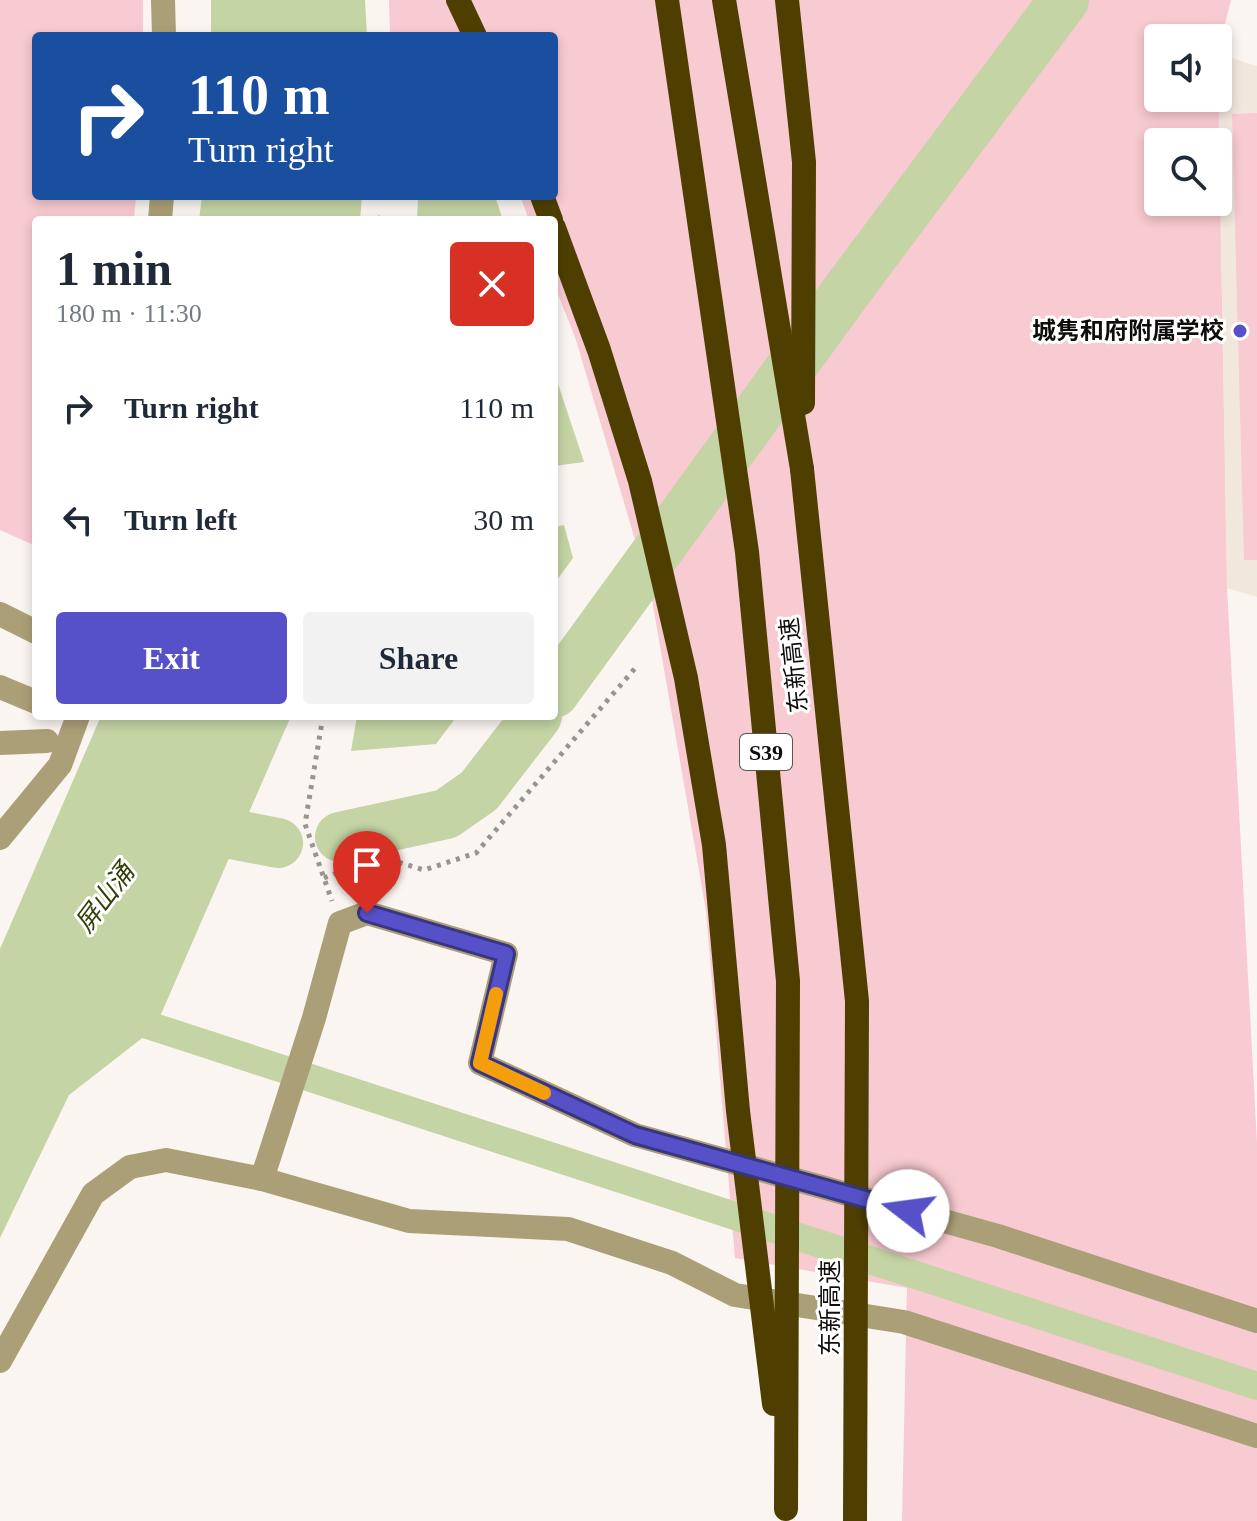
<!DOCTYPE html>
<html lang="en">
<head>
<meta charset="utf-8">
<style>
	:root { --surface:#fff; --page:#f2f2f3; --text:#1f2937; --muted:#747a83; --accent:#5651c8 }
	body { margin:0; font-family:"Times New Roman","Noto Sans SC",serif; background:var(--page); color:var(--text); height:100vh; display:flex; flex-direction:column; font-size:30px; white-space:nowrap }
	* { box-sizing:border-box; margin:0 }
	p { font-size:26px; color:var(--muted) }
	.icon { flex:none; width:44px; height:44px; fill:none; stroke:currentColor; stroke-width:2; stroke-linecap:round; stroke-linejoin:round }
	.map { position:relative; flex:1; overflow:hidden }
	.panel { position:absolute; left:32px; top:216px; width:526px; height:504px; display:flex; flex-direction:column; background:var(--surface); border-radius:8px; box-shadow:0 4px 12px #0003 }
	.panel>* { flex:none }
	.top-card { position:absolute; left:32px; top:32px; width:526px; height:168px; border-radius:8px; box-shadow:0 4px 12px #0003; background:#1a4fa0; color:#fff; overflow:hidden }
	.tools { position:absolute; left:1144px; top:24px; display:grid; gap:16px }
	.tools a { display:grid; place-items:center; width:88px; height:88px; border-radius:8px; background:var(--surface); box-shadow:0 4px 12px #0003; font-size:40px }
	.pin { position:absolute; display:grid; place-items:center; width:68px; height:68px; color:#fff; margin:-82px -34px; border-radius:50% 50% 50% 0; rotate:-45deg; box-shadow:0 0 8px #0007 }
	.pin .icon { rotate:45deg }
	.me { position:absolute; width:88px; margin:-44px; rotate:285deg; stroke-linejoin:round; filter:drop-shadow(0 0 6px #0008) }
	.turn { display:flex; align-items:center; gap:28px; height:168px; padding:0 24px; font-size:36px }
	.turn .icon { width:104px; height:104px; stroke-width:2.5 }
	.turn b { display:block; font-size:56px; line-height:68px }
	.round { display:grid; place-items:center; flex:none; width:84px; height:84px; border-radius:8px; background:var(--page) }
	.headline { display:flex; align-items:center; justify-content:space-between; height:136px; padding:0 24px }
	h1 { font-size:48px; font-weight:700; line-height:60px }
	.action { display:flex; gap:16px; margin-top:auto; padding:16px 24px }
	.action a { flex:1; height:92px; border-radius:8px; background:var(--accent); color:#fff; font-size:32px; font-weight:700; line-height:92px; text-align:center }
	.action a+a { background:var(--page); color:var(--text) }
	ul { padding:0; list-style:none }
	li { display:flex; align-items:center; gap:24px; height:112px; padding:0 24px }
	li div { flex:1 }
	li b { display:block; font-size:30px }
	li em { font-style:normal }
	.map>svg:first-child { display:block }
	.built { fill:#f2e7dd }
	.green { fill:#f8cad1; fill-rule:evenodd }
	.water { fill:#c4d4a4 }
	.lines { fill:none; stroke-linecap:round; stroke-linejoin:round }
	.canal { stroke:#c4d4a4; stroke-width:28 }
	.river { stroke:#c4d4a4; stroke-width:50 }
	.path { stroke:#989491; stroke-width:5; stroke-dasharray:4 6; stroke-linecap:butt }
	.minor { stroke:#ab9f77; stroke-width:24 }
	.highway { stroke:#4e3f01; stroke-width:24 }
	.highway-bridge { stroke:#4e3f01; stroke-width:24 }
	.route-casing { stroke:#383582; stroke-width:20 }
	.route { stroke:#5651c8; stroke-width:14 }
	.slow { stroke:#f59e0b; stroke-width:14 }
	.poi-dot { fill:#5651c8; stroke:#fff; stroke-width:3 }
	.labels { text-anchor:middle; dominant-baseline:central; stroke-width:6; stroke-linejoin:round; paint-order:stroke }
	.shield { fill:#fff; stroke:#575655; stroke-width:2 }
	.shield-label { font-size:22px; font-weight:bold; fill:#0f0d0c }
	.poi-label { font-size:24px; font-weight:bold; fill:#0f0d0c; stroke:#fff; text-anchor:end }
	.street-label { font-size:24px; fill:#0f0d0c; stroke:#fff }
	.water-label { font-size:26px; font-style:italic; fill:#313f08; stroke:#fff }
</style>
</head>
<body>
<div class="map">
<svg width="1257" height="1521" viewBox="0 0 1257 1521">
	<rect width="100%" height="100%" fill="#faf5f0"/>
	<!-- built -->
	<polygon class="built" points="1218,54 1257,66 1257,597 1227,588"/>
	<!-- green -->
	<g class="green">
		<polygon points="0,0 143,0 143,36 36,36 36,196 136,196 134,220 36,220 36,546 0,530"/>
		<path d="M389,0H1231L1218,52V38H1158V98H1218V73L1227,588L1257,1143V1521H902L907,1288L735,1258L706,911L651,594L576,340L554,284V220H529L520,196H554V36H390ZM1158,142H1218V202H1158Z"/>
		<polygon points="1257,113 1257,560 1244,560 1232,114"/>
	</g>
	<!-- water -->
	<g class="water">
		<polygon points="211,0 365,0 367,36 211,36"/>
		<polygon points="202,196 362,196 360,220 199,220"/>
		<polygon points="418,196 495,196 503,220 417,220"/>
		<polygon points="554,372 584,462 554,466"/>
		<polygon points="564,525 573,558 554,584 554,527"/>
		<polygon points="101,716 291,716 155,1028 69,1095 0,1238 0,949"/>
		<polygon points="357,716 457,716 436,744 351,751"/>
	</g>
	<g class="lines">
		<!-- canal -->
		<polyline class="canal" points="120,1016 1257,1386"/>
		<!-- river -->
		<g class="river">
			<polyline points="554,693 851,285 1064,0"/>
			<polyline points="174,823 278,843"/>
			<polyline points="340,837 446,814 479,791 537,716"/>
		</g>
		<!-- path -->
		<g class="path">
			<polyline points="380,220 381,215"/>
			<polyline points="323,716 305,824 332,901"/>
			<polyline points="324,878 378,856 424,870 476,853 637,666"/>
		</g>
		<!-- minor -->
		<g class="minor">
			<polyline points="163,0 164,36"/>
			<polyline points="160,220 162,196"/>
			<polyline points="0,614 36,632"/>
			<polyline points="0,687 36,702"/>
			<polyline points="0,743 47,741"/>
			<polyline points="0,838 60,765 78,716"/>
			<polyline points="262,1179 314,1018 340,923 367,913 506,954 480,1063 635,1135 998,1236 1257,1321"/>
			<polyline points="0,1361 93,1194 130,1167 166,1160 262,1179 409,1221 568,1229 672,1263 735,1295 904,1322 1257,1436"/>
		</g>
		<!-- highway -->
		<g class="highway">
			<polyline points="458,0 475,36"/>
			<polyline points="724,0 802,469"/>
			<polyline points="787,0 804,162 803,403"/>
			<polyline points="542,196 551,220"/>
		</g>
		<!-- highway-bridge -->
		<g class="highway-bridge">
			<polyline points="667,0 747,552 788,981 786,1509"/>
			<polyline points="554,228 599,350 640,481 686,678 714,845 738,1111 774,1404"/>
			<polyline points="802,469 857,1001 855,1521"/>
		</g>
	</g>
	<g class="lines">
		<defs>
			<polyline id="route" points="367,913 506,954 480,1063 635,1135 908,1211"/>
		</defs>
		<!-- route casing -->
		<use href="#route" class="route-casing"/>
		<!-- route -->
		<use href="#route" class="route"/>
		<!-- slow -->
		<polyline class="slow" points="496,994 480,1063 544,1093"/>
	</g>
	<!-- markers -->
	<circle class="poi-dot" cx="1240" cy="331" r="8"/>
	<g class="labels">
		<!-- shield labels -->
		<rect class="shield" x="740" y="734" width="52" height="36" rx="6"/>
		<g class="shield-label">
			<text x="766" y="752">S39</text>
		</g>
		<!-- poi labels -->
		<g class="poi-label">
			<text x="1224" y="331">城隽和府附属学校</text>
		</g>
		<!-- street labels -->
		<g class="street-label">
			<text transform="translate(794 665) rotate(-96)">东新高速</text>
			<text transform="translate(830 1308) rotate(-90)">东新高速</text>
		</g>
		<!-- water labels -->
		<g class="water-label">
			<text transform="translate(105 898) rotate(-53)">屏山涌</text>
		</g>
	</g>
</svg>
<div class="tools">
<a><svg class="icon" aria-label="sound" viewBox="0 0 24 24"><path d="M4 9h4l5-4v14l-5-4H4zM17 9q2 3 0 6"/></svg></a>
<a><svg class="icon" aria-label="search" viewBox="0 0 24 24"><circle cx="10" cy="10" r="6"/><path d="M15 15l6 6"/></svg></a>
</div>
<div class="pin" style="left:367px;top:913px;background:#d93025"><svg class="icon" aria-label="arrive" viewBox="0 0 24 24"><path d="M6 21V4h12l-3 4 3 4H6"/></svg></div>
<svg class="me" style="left:908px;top:1211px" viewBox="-20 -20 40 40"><circle r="19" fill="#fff"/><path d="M0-13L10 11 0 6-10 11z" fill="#5651c8"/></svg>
<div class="top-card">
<div class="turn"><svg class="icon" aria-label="right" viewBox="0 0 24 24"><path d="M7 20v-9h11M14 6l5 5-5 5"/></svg><div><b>110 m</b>Turn right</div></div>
</div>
<section class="panel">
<div class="headline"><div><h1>1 min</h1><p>180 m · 11:30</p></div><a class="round" style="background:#d93025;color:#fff"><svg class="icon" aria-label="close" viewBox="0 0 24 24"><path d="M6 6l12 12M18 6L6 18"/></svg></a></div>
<ul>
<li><svg class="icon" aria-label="right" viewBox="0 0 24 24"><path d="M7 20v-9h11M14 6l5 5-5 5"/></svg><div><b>Turn right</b></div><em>110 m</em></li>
<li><svg class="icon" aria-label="left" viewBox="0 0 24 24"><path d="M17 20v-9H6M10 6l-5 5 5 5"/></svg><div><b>Turn left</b></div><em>30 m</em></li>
</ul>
<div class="action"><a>Exit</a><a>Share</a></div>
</section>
</div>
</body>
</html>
